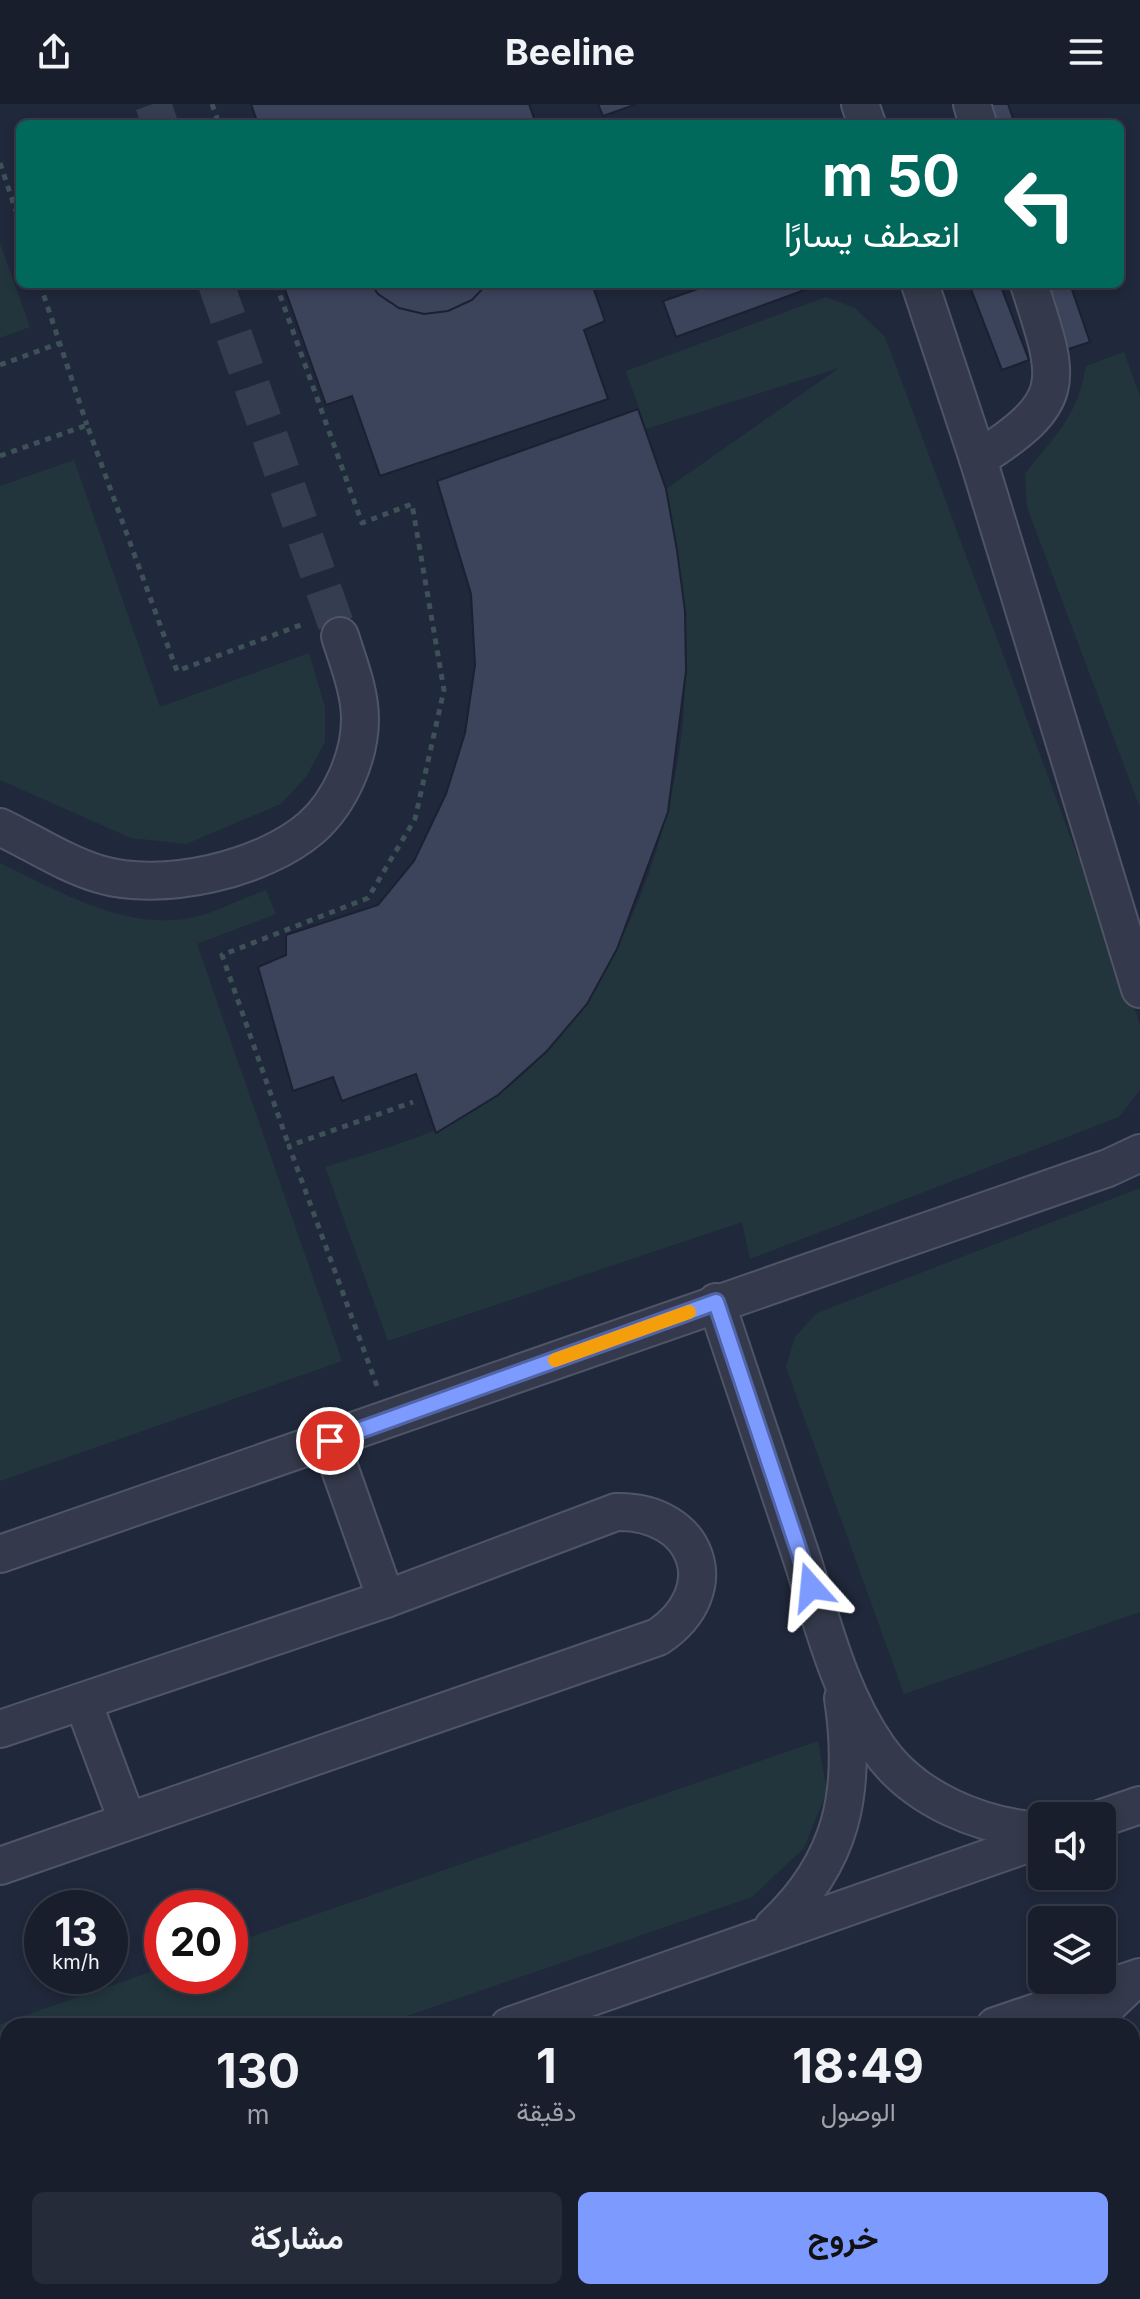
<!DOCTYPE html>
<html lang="ar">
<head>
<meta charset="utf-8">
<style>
	:root { --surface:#181e2c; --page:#252b38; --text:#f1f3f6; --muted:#9fa2a9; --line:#363c48; --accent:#7d9bff }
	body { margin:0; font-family:Inter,Vazirmatn,sans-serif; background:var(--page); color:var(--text); direction:rtl; height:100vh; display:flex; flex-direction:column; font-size:30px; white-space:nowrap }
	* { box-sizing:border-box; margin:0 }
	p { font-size:26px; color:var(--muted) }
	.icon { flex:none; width:44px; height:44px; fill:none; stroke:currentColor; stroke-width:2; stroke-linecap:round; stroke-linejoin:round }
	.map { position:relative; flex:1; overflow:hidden; direction:ltr }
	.details { position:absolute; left:0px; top:1914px; width:1140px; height:282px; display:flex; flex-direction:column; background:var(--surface); border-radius:24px 24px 0 0; box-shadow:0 4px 12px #0003,0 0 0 2px var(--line); direction:rtl }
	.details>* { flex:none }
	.banner { position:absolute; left:16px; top:16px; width:1108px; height:168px; border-radius:12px; box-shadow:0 4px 12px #0003,0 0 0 2px var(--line); direction:rtl; background:#00695c; color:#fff; overflow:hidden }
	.fabs { position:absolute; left:1028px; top:1698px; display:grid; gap:16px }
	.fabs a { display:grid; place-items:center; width:88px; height:88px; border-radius:12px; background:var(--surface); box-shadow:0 4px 12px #0003,0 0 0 2px var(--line); font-size:40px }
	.speed { position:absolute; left:24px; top:1786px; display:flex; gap:16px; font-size:40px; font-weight:700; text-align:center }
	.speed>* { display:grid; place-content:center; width:104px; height:104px; border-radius:50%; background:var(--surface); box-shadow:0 4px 12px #0003,0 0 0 2px var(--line); line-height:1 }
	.speed small { font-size:20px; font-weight:400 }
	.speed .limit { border:12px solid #d22; background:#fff; color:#111 }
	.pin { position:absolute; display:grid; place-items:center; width:68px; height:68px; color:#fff; margin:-34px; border:4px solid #fff; border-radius:50%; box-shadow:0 2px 8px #0007 }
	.me { position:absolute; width:88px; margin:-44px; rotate:342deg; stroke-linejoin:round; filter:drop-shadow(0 0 6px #0008) }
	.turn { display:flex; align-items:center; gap:28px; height:168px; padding:0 32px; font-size:36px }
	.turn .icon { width:104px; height:104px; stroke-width:2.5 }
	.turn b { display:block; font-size:56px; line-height:68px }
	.eta { display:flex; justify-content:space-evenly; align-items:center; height:136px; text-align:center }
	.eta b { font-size:48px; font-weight:700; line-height:56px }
	.cta { display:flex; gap:16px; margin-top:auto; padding:16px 32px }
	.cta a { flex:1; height:92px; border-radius:12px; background:var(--accent); color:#111; font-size:32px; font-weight:700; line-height:92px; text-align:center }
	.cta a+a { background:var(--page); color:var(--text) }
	header { display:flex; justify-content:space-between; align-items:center; height:104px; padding:0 32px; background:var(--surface); font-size:36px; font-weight:700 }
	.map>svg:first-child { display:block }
	.green { fill:#22353c }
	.building { fill:#3c445c; stroke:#1b2132; stroke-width:2 }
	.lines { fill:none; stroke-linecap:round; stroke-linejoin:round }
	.minor-tunnel { stroke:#353d50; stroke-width:36; stroke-dasharray:36 18; stroke-linecap:butt }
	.minor-casing { stroke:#4f5566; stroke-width:40 }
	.path { stroke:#3d5157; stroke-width:5; stroke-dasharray:6 6; stroke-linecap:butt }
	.minor { stroke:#343a4b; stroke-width:36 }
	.route-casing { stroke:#5165a6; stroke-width:20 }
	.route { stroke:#7d9bff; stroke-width:14 }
	.slow { stroke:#f59e0b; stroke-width:14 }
</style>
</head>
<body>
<header><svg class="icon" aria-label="menu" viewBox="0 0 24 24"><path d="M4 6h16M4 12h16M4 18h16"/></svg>Beeline<svg class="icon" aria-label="share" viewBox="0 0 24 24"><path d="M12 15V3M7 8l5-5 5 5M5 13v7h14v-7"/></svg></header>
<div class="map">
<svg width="1140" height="2195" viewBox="0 0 1140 2195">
	<rect width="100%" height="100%" fill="#20283b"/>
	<!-- green -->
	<g class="green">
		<polygon points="0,139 30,223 0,234"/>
		<path d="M826,193L855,204L885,233L1140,920V986L1119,1013L750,1155L742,1118L388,1237L325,1063C386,1044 446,1029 498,991C617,905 687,710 685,566C685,505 677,444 666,385L839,264L646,325L626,267Z"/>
		<path d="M1124,248L1140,292V704L1027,403L1025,370C1056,330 1077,314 1086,262Z"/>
		<polygon points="74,356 160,603 309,549 325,603 325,638 306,673 281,700 186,740 131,734 0,676 0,382"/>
		<path d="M0,759C57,786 119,824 185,815C211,811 240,795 266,786L276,810L197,840L342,1257L0,1377Z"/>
		<polygon points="1140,1084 1140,1508 904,1590 786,1263 795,1233 817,1209"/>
		<polygon points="818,1637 827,1687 804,1744 752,1793 378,1922 8,1922 8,2067 0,2070 0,1920 162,1864 162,1872 230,1872 230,1840"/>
		<polygon points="1140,1943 1140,2195 1112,2195 1109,2188 1132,2188 1132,1949"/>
		<polygon points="398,2188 1027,2188 1029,2195 378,2195"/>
	</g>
	<!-- building -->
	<g class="building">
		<polygon points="251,0 529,0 536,20 258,20"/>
		<polygon points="598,0 637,0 603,12"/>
		<polygon points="974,0 1008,0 1015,20 981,20"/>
		<polygon points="283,180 592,180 605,217 584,226 608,295 380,372 352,292 326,301"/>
		<polygon points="371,180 487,180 472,196 448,207 424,210 399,204 378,190"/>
		<polygon points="712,180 821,180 676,233 663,197"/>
		<polygon points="969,180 1000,180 1029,256 1002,266"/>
		<polygon points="1036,180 1070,180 1090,238 1059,248"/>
		<polygon points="638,305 666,385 677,446 685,507 686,567 668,708 617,845 587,900 547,947 498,991 436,1029 416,970 342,997 333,973 293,987 258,863 286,851 286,831 378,801 414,757 446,690 465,629 475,561 471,490 437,377"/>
	</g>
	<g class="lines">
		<!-- minor-tunnel -->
		<g class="minor-tunnel">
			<polyline points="153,0 160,20"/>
			<polyline points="216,180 340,532"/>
		</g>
		<defs>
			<g id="minor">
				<polyline points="860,0 867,20"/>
				<polyline points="972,0 978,20"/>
				<polyline points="920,180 978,355 1140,885"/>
				<path d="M978,355C1071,296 1060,277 1029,180"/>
				<path d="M0,723C32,738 65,760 99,770C161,789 263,766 312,723C340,698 360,653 360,615C360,587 348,558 340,532"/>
				<path d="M716,1198C745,1285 774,1372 803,1458C823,1521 840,1590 878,1644C914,1696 982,1723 1042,1727"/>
				<polyline points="330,1337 386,1495"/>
				<polyline points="0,1450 1108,1064 1140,1049"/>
				<polyline points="83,1598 127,1716"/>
				<path d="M0,1625L386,1495L616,1408C698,1406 728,1486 658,1533L0,1762"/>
				<polyline points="1102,1714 1140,1701"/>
				<path d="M773,1823C843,1758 857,1687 843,1594"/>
				<polyline points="509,1922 1042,1735"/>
				<polyline points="995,1922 1140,1873"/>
				<polyline points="1086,1922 1128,1882"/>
				<polyline points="0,2106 8,2103"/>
				<polyline points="0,2167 8,2186"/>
				<polyline points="1052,2188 1054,2195"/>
				<polyline points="222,2195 241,2188"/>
			</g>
		</defs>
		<!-- minor casing -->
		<use href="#minor" class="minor-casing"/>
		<!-- path -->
		<g class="path">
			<polyline points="212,0 219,20"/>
			<polyline points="0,59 20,119"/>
			<polyline points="40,180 87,321"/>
			<polyline points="276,180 362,419 412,400 444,586 415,715 368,794 222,851 289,1042"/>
			<polyline points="0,261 60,239"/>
			<polyline points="0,352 87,321 177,567 306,519"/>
			<polyline points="377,1282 289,1042 413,998"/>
		</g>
		<!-- minor -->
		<use href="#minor" class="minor"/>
	</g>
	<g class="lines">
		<defs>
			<polyline id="route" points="330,1337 716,1198 811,1483"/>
		</defs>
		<!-- route casing -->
		<use href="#route" class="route-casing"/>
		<!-- route -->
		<use href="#route" class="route"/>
		<!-- slow -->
		<polyline class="slow" points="555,1256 689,1208"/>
	</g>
</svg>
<div class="fabs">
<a><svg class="icon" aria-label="sound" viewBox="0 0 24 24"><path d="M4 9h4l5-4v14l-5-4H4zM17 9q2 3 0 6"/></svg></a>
<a><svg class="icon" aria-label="layers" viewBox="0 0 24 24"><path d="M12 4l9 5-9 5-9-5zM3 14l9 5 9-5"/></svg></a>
</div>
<div class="speed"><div>13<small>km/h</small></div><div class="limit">20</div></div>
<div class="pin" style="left:330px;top:1337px;background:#d93025"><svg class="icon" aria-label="arrive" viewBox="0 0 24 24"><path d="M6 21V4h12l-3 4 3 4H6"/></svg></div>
<svg class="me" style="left:811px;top:1483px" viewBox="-20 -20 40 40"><path d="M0-17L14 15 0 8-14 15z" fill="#7d9bff" stroke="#fff" stroke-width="4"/></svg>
<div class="banner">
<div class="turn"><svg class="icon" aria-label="left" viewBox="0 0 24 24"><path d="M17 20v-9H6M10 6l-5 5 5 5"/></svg><div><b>50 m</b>انعطف يسارًا</div></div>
</div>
<section class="details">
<div class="eta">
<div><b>18:49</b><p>الوصول</p></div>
<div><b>1</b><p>دقيقة</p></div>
<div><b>130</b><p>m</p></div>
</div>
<div class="cta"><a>خروج</a><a>مشاركة</a></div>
</section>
</div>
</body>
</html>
